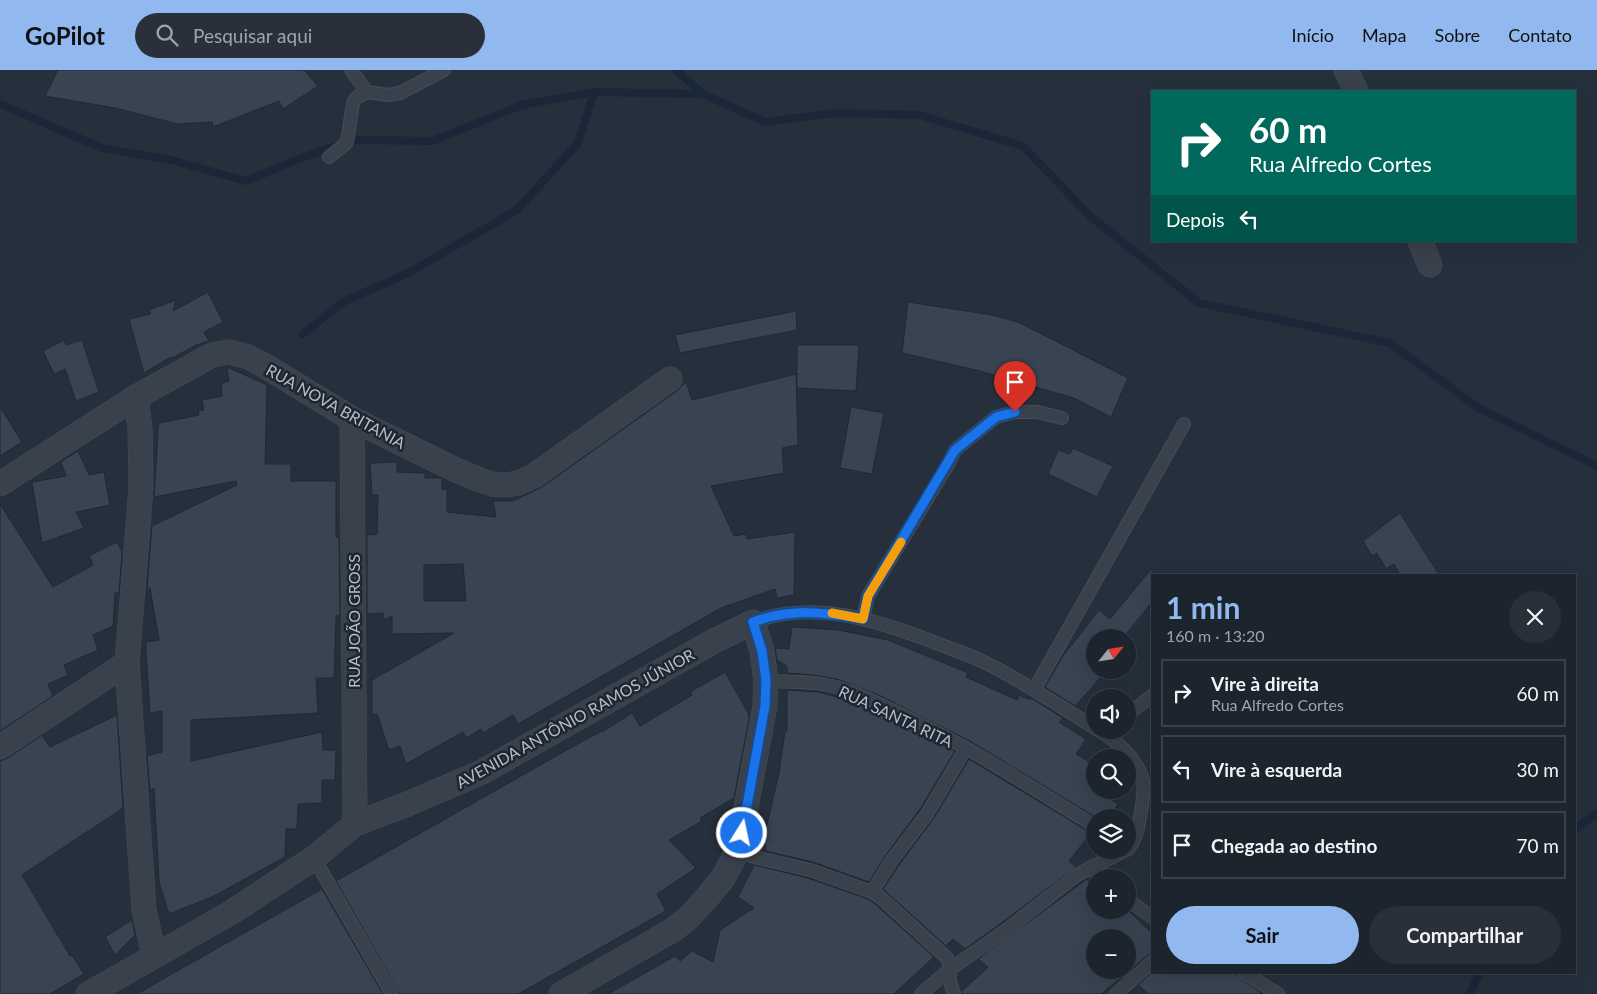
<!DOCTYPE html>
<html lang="pt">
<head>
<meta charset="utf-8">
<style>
	:root { --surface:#1c242d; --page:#293039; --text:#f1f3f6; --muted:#a0a4aa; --line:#3a4149; --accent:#92b8f0 }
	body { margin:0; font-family:Lato,sans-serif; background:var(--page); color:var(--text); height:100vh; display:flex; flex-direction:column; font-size:19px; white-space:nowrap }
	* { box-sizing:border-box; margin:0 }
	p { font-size:16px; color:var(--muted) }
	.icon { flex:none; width:28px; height:28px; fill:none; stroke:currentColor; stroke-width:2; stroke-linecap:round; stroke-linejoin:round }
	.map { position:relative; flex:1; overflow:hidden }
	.sheet { position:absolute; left:1151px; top:504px; width:425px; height:400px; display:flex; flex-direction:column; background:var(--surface); border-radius:0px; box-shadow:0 5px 20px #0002,0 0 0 1px var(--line) }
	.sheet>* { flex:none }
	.hud { position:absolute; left:1151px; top:20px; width:425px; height:152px; border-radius:0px; box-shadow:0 5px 20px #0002,0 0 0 1px var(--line); background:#00695c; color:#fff; overflow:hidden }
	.needle { width:32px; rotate:60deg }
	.controls { position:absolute; left:1086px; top:559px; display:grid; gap:10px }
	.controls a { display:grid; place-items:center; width:50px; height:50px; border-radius:50%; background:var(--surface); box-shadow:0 5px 20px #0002,0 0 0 1px var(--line); font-size:25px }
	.pin { position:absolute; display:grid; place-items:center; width:42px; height:42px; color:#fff; margin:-51px -21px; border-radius:50% 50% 50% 0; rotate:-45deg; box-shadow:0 0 5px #0007 }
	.pin .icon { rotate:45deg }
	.me { position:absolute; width:55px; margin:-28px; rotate:10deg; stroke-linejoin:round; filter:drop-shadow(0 0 4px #0008) }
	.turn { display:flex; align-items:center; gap:18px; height:105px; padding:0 15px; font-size:22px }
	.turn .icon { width:65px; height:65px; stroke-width:2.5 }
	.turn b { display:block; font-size:35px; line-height:42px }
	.then { display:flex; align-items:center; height:48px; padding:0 15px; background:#0003; gap:10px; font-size:19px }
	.round { display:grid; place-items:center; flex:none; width:52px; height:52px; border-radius:26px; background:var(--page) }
	.overview { display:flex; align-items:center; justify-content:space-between; height:85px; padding:0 15px }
	h1 { font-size:30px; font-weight:700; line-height:38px; color:var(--accent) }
	.button { display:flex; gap:10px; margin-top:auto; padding:10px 15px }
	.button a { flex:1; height:58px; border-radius:30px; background:var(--accent); color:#111; font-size:20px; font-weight:700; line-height:58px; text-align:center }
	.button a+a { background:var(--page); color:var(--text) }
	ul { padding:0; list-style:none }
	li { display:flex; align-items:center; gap:15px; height:68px; margin:0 10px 8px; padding:0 5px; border:2px solid var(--line); border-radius:0px }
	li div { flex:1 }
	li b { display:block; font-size:19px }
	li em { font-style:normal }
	header { display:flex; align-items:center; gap:30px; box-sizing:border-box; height:70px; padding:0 25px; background:var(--accent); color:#111 }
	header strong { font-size:24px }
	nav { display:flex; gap:28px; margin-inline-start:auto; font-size:18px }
	.search { width:350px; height:45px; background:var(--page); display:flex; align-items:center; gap:12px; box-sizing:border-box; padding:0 18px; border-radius:28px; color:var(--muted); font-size:19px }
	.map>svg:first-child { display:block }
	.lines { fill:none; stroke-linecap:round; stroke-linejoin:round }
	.stream { stroke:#1a2739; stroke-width:8 }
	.building { fill:#384452; stroke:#202833; fill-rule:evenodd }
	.service-casing { stroke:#454d58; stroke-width:14 }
	.minor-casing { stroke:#454d58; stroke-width:25 }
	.service { stroke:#39414c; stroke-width:12 }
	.minor { stroke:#39414c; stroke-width:24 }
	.route-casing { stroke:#114b97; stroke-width:12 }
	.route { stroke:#1a73e8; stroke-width:9 }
	.slow { stroke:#f59e0b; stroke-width:9 }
	.labels { text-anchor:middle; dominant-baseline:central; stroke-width:5; stroke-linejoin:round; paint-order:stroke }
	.street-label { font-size:16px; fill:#b5bdc7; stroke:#1e2631 }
</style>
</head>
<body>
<header>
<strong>GoPilot</strong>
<div class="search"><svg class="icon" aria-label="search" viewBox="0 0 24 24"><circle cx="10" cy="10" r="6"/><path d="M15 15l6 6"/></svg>Pesquisar aqui</div>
<nav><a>Início</a><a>Mapa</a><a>Sobre</a><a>Contato</a></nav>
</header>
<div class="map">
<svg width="1597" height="924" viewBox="0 0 1597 924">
	<rect width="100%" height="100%" fill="#26303c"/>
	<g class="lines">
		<!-- stream -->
		<g class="stream">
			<polyline points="676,0 703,24"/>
			<polyline points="0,34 102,78 171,90 246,111 301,88 336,76"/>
			<polyline points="353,70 432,71 522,35 594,22"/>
			<polyline points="303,264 343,232 408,203 517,140 578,73 594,22 703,24 765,52 836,43 919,45 1023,76 1090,146 1199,233 1390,273 1477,337 1597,396"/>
			<polyline points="1575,759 1597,743"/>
			<polyline points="1469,924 1481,902"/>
		</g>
	</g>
	<!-- building -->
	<g class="building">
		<polygon points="58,0 304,0 318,16 283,39 279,31 213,57 212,52 178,54 115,38 45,26"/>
		<polygon points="208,222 223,252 204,262 209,271 196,275 172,288 171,287 144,303 129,249 151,244 149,240 176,230 173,241"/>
		<polygon points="908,232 992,245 1018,252 1128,308 1111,347 1074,328 976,300 902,283"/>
		<polygon points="796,241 797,260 680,283 675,265"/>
		<polygon points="64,270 66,275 82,270 99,322 76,331 65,299 54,304 43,281"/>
		<polygon points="797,275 859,275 856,321 797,318"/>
		<polygon points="227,297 267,315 265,394 291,394 291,411 336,411 336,467 339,467 340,545 336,546 334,608 316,608 318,643 191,650 191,691 322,662 323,680 336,680 335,710 322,710 322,733 298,734 297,759 286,759 285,787 214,826 169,844 159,812 154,718 150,721 147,686 162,682 162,641 150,643 146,582 146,572 159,570 150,518 147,518 152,456 237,415 236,411 154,427 158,361 159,353 199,345 198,341 204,340 202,330 222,326 221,313 229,311"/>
		<path d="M796,304L798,375L782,378L784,403L711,416L734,466L746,464L747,469L795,462L794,525L777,528L775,519L721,538L518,654L513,645L483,663L481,659L466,668L463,662L406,694L400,676L389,680L377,644L372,645V610L454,563L392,564V546L384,550L383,543L367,544V465L377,464L378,425H372L370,393L397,392V402L425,403V408H442V420L447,419V442L496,447L493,431H513L542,417L678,320L686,312L692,330ZM463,494L466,531H424V495Z"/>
		<polygon points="0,337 22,372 0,386"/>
		<polygon points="851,337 884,343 872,404 840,398"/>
		<polygon points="1073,378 1113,396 1097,427 1048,404 1058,380 1070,384"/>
		<polygon points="78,381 89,405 104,402 110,435 76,442 84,458 42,473 32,412 66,406 61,392"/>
		<polygon points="0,434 53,517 93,495 89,486 117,472 122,482 119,523 115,523 113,556 93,565 98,580 64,595 68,605 48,614 53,626 0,661"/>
		<polygon points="1400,443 1439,505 1400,505 1394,494 1386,499 1377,483 1372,486 1363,471"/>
		<polygon points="1152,498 1152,532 1127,563 1134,569 1128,577 1128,568 1095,568 1095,600 1107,600 1087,623 1075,636 1045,617 1063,586 1099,540 1110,549"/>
		<polygon points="792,557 838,560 888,570 968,603 966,607 1017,630 1019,625 1030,630 1031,628 1063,648 1059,652 1086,669 1076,684 1095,695 1095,720 1114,720 1109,728 1118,734 1109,748 1097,748 970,671 881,626 837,609 813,605 787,603 787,596 777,590 775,578 789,579"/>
		<polygon points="725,602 748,643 749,649 734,728 700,748 702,751 669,770 696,798 657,824 666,841 518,924 400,924 336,811 572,677 602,661 602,662 632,643 640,656 692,625 690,622"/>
		<polygon points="787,620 818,622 849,630 916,661 955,681 920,739 886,785 869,812 813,792 766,781 764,767 779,703 785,661 787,661"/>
		<polygon points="117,645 123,738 22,805 70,886 72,885 84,904 50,924 0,924 0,691 8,688 42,665 50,677"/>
		<polygon points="969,689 1091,763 1069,791 1076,797 1000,854 965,879 953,869 946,876 883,819 899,795 934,748"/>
		<polygon points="754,795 808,808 868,829 875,834 934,887 894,924 608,924 675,886 680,891 692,881 713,892 720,860 754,838 738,827"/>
		<path d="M1087,809L1095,818V840H1128L1152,863V884L1147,886L1101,924H962V921L988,897L978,889ZM1095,868H1128V900H1095Z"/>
		<polygon points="322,819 383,924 137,924 184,897"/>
		<polygon points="132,850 135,865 115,885 105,867"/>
		<polygon points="1152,902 1231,902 1263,924 1149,924 1138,915"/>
	</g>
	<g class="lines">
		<defs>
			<g id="service">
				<polyline points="351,0 367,22 388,25 400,23 444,0"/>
				<polyline points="329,87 344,75 347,72 353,33 356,28 367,22"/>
				<polyline points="863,549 868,526 949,393 955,380 996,347 1015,342 1037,342 1062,348"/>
				<path d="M753,552C812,530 874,549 931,571C951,579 971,585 990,595C1027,614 1061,637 1095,658"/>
				<path d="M766,611C786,612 807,611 827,615C849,619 873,631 894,641C964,673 1029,716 1095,756"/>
				<polyline points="1034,620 1184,354"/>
				<polyline points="1128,644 1152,626"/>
				<path d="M1098,660C1117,671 1139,690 1143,712C1145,722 1142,737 1140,747C1138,759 1136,770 1128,779"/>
				<polyline points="738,780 754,787 810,800 872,822 880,827 947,888 949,894 950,912 954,924"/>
				<polyline points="314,788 392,924"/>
				<polyline points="1090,797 1102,808"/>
				<polyline points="872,822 892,790 927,744 966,678"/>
				<polyline points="1128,830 1152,847"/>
				<polyline points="1243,902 1278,924"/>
				<polyline points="921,924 949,900 1005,861 1077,805 1126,780"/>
				<polyline points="1116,924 1152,892"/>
			</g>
			<g id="minor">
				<polyline points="1346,0 1356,21"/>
				<polyline points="1420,171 1430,195"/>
				<polyline points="136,327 140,359 141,418 127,593 144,840 154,885"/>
				<polyline points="352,349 355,754"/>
				<polyline points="0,414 136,327 212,285 230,282 248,287 267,297 352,349 456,400 480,410 492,414 506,415 518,413 534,406 670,309"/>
				<polyline points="0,677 127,593"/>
				<polyline points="88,924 232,842 314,788 355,754 405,735 482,702 714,571 753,552 762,581 766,611 765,636 738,780 723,808 705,830 688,848 673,860 561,924"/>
			</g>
		</defs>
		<!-- service casing -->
		<use href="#service" class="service-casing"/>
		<!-- minor casing -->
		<use href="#minor" class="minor-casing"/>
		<!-- service -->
		<use href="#service" class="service"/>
		<!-- minor -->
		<use href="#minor" class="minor"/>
	</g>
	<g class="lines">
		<defs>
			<path id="route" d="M742,763L765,636L766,610L762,581L753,552C792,538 823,542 863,549L868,526L955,380L996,347L1015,342"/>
		</defs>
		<!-- route casing -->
		<use href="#route" class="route-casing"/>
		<!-- route -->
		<use href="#route" class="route"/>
		<!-- slow -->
		<polyline class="slow" points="832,543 863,549 868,526 901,472"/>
	</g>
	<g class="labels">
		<!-- street labels -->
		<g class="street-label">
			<text transform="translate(336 336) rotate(29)">RUA NOVA BRITANIA</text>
			<text transform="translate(353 551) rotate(-90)">RUA JOÃO GROSS</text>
			<text transform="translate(896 646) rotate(25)">RUA SANTA RITA</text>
			<text transform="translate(575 648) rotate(-29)">AVENIDA ANTÔNIO RAMOS JÚNIOR</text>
		</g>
	</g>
</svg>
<div class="controls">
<a><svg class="needle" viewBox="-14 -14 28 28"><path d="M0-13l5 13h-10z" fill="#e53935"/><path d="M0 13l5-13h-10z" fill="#a0a4aa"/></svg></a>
<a><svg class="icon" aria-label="sound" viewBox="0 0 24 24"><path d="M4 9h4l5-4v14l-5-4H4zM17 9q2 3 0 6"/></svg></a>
<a><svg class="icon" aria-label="search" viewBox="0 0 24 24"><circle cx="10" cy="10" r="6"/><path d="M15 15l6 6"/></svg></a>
<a><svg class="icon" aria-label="layers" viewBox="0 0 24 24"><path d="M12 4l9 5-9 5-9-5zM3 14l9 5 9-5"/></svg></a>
<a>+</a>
<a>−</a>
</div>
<div class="pin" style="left:1015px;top:342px;background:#d93025"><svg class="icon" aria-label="arrive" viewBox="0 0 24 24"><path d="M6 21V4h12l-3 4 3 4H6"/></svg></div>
<svg class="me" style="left:742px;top:763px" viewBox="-20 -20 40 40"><circle r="17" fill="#1a73e8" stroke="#fff" stroke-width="3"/><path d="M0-11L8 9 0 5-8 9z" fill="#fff"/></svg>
<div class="hud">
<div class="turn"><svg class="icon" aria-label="right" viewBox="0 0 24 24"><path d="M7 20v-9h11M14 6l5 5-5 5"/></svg><div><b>60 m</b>Rua Alfredo Cortes</div></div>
<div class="then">Depois<svg class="icon" aria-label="left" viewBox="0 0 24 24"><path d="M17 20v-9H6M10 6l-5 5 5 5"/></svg></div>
</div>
<section class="sheet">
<div class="overview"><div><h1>1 min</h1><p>160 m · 13:20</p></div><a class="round"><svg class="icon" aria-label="close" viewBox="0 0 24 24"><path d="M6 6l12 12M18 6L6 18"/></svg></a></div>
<ul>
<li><svg class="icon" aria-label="right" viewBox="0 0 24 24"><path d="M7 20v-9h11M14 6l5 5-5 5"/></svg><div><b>Vire à direita</b><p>Rua Alfredo Cortes</p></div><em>60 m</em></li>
<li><svg class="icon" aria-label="left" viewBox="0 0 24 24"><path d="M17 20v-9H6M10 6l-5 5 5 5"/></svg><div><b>Vire à esquerda</b></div><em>30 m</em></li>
<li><svg class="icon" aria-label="arrive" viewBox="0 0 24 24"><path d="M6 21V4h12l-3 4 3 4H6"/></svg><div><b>Chegada ao destino</b></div><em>70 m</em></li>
</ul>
<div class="button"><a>Sair</a><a>Compartilhar</a></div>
</section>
</div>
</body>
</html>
